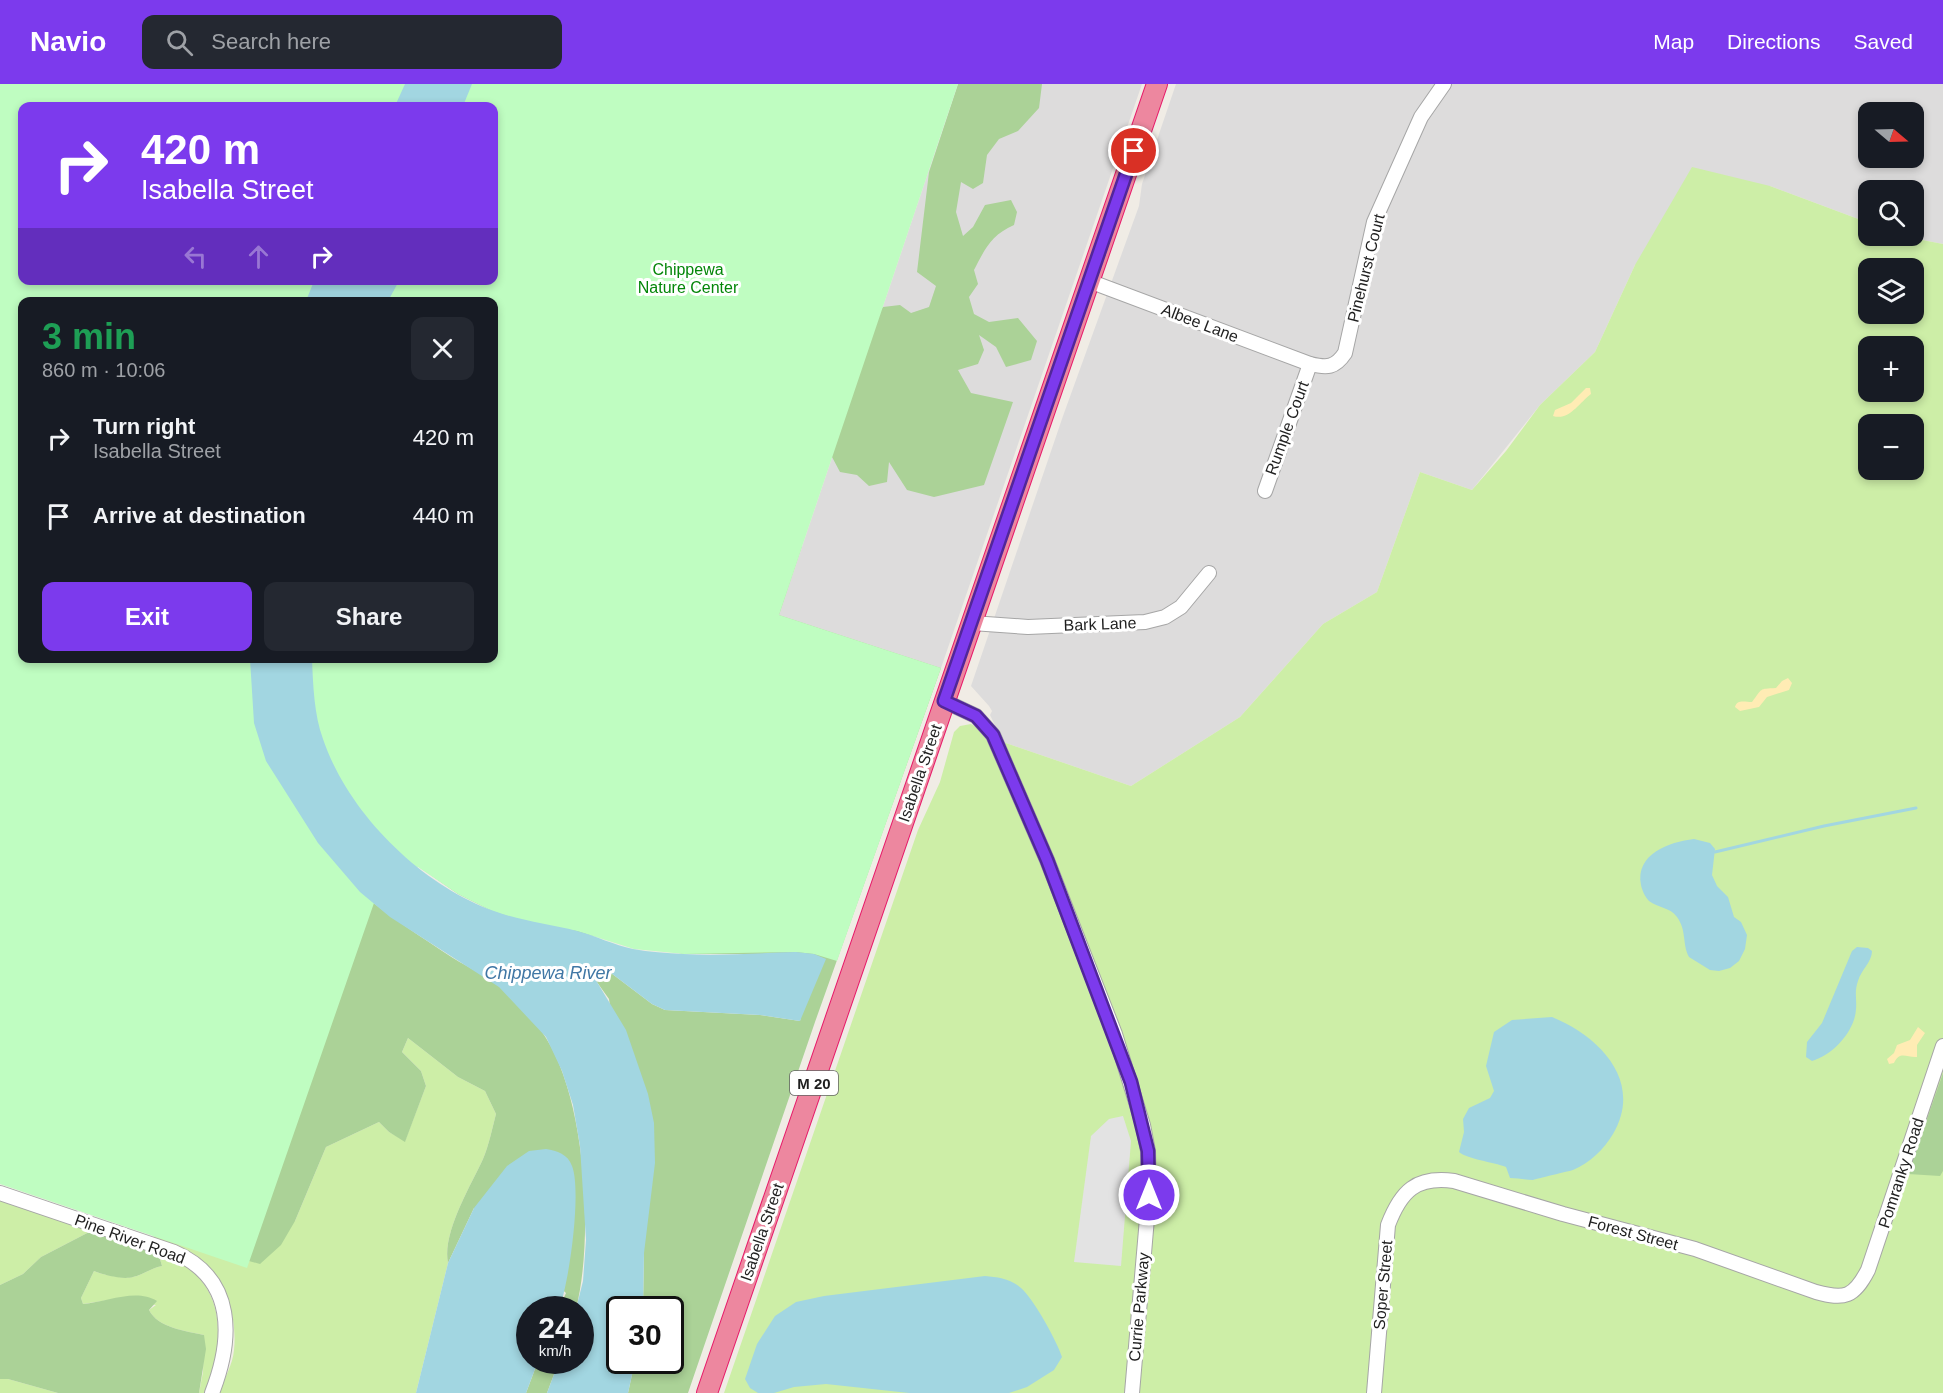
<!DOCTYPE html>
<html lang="en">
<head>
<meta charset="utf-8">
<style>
	:root { --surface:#171b24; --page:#242831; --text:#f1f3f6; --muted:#9ea1a6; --accent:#7c3aed }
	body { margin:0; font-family:Helvetica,sans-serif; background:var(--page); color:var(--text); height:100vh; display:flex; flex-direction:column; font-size:22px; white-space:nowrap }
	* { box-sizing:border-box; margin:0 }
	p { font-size:20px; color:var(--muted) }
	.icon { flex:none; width:33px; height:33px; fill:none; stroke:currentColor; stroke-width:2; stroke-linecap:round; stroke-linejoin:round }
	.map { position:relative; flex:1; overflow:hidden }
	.sheet { position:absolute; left:18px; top:213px; width:480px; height:366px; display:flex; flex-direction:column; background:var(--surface); border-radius:12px; box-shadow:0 3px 9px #0003 }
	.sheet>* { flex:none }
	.banner { position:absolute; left:18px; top:18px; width:480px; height:183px; border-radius:12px; box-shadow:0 3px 9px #0003; background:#7c3aed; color:#fff; overflow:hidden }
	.needle { width:39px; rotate:109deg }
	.fabs { position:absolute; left:1858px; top:18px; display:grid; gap:12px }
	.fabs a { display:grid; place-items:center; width:66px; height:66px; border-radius:12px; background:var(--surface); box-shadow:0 3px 9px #0003; font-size:30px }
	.speed { position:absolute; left:516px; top:1212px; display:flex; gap:12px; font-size:30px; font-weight:700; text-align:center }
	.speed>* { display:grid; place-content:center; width:78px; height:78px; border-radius:50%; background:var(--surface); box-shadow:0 3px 9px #0003; line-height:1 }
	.speed small { font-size:15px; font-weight:400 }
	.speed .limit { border:3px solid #111; border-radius:9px; background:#fff; color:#111 }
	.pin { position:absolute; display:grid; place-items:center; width:51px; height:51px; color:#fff; margin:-26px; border:3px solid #fff; border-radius:50%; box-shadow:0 2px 6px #0007 }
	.me { position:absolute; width:66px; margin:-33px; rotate:0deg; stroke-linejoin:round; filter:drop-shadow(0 0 4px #0008) }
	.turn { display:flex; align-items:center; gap:21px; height:126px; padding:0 24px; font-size:27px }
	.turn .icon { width:78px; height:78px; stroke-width:2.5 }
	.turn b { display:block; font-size:42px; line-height:51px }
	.lanes { display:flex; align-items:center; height:57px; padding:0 24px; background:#0003; justify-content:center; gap:30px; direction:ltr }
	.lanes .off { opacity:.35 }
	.round { display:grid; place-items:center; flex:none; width:63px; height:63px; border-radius:12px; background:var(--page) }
	.overview { display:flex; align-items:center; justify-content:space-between; height:102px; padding:0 24px }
	h1 { font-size:36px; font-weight:700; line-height:45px; color:#1e9e55 }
	.button { display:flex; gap:12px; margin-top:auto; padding:12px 24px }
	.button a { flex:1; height:69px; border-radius:12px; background:var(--accent); color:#fff; font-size:24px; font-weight:700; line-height:69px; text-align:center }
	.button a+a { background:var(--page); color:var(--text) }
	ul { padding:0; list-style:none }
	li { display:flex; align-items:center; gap:18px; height:78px; padding:0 24px }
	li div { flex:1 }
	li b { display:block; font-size:22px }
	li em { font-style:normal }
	header { display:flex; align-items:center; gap:36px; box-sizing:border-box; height:84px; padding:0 30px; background:var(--accent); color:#fff }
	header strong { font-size:28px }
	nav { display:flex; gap:33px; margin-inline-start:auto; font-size:21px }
	.search { width:420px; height:54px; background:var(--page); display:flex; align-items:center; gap:15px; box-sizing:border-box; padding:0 21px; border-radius:12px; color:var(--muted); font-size:22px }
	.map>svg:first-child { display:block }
	.residential { fill:#dddcdc; fill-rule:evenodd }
	.grass { fill:#cdeea7; fill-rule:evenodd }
	.forest { fill:#abd297 }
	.sand { fill:#ffecb4 }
	.park { fill:#bffdc1; fill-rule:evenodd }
	.parking { fill:#e3e3e3 }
	.water { fill:#a2d6e1 }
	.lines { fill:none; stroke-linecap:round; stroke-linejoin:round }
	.stream { stroke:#a2d6e1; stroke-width:3 }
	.minor-casing { stroke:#a6a6a6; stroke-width:16 }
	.highway-casing { stroke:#e71969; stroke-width:22 }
	.minor { stroke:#fff; stroke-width:14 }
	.highway { stroke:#ed879f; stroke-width:20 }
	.route-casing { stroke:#51269a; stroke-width:15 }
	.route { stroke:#7c3aed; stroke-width:10 }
	.labels { text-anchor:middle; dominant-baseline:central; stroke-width:6; stroke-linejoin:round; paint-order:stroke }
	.shield { fill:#fff; stroke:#626262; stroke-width:1.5 }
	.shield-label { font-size:15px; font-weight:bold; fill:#1f1f1f }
	.street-label { font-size:16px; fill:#1f1f1f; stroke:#fff }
	.park-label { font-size:16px; fill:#048609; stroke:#fff }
	.water-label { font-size:18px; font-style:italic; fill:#4077a5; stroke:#fff }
</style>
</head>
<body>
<header>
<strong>Navio</strong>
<div class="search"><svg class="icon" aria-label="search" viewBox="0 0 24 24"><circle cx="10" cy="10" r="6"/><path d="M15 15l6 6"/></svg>Search here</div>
<nav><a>Map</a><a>Directions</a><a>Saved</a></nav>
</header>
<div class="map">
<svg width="1943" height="1309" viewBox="0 0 1943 1309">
	<rect width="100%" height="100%" fill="#f0ece5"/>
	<!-- residential -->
	<g class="residential">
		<polygon points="958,0 1142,0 941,584 779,531"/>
		<path d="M1176,0H1943V160L1902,152H1914V106H1869V139L1770,102L1635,181L1595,268L1540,321L1472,406L1420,388L1377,508L1323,540L1240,633L1131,702L1003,658L990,631L992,627L989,622L971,602L1063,332L1139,122L1142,100ZM1869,28H1914V74H1869Z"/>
	</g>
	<!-- grass -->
	<g class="grass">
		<path d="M1692,83L1770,102L1869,139V152H1902L1943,160V1309H724L918,746L940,698L954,648L960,642L971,640L1003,658L1131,702L1240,633L1323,540L1377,508L1420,388L1472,406L1506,367L1540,321L1595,268L1635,181ZM1869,184H1914V230H1869ZM1869,262H1914V308H1869ZM1869,340H1914V386H1869Z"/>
		<path d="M408,954L458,993L485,1007L496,1030C492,1045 489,1061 483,1075C470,1103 442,1149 448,1179L416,1309H219C224,1295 233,1280 234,1266C237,1239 229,1203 209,1184C194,1170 172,1162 153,1153L170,1144L295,1137L326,1063L379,1038L389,1048L405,1057L426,1002L421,987L402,968Z"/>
		<polygon points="0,1114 93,1146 41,1173 23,1190 0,1201"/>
		<path d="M158,1168C169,1174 182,1178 191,1186C229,1218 220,1269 205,1309H199L203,1288L204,1251C186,1247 158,1244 149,1226L156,1221L115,1215L83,1220L81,1214L94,1187C103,1191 124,1195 133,1193C143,1191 151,1184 162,1182Z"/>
		<polygon points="0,1295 8,1295 58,1309 0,1309"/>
	</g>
	<!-- forest -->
	<g class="forest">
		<path d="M958,0H1042L1039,24L1018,47L999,55L987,71L983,99L973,105L961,98L956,128L963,152L973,143L985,121L1011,116L1017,128L1014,141C991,151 985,165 974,186L978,200L969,213L974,230L989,238L1018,234L1037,257L1031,276L1006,283L996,263L979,251L984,266L978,280L958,286L971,309L1013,318L984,401L934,413L907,406L889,378L887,398L869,402L857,391L840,388L832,373L825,350L862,243L883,223L900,221L911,229L929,223L936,202L917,188L929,88Z"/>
		<polygon points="734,457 802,462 779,531 941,584 815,938 688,1309 628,1309 635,1277 670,1276 670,1226 643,1225 644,1169 609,915 594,894 601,886 607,886 652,920 665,926 760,931 800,937 814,870 684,870 529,839 492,827 458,810 399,769 387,640"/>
		<path d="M0,774L360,808C390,833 421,853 453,874C468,883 486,892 500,903C512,914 538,940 546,954C586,1017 594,1154 576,1225H559L566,1209L474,1124L448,1179C442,1149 470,1103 483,1075C489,1061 492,1045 496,1030L485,1007L458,993L408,954L402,968L421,987L426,1002L405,1058L389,1048L379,1038L326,1063L295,1137L281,1161L260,1180L231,1172Z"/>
		<polygon points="1943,989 1943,1087 1940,1092 1908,1090"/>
		<path d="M93,1146L158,1168L162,1182C151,1184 143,1191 133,1193C123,1196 104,1191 94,1187L81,1214L83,1220C107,1218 136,1204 157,1217L149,1226C158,1244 186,1247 204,1251L206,1265L199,1309H58L8,1295H0V1201L23,1190L41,1173Z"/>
		<polygon points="538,1277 559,1277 547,1309 526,1309"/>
	</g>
	<!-- sand -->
	<g class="sand">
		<path d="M1586,304H1590L1591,310C1579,319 1569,337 1553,332L1555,326L1571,319Z"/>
		<path d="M1788,594L1792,599L1789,606L1767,613L1759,623L1740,627L1735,623C1737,615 1745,618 1752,618C1763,604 1758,605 1776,604L1782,597Z"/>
		<path d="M1918,943L1925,949L1917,961V973C1907,974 1900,966 1894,979L1889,980L1887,975L1894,969L1897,961L1910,956Z"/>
	</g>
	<!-- park -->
	<path class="park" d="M0,0H958L779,531L941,584L837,877L814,870L796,868L684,870L634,865L577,847L529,839L492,827L458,810L418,783L374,819L247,1184L0,1100ZM22,22H494V196H22ZM22,218H494V574H22Z"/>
	<!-- parking -->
	<polygon class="parking" points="1123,1032 1131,1057 1121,1182 1074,1178 1091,1052 1109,1035"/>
	<!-- water -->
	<g class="water">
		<polygon points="405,0 472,0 463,22 395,22"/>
		<polygon points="314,197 314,196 399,197 388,217 306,217"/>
		<path d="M250,575H312C313,600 314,631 323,655C348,729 421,801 494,827C521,837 549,840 577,847C596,852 614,861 633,865C649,868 667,869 683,870C721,872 759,869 796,868L814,870L826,875L800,937L760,931L665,926L652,920L607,886H601L594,893L626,946L648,1010L654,1039L655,1079L644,1169L643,1225L620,1226V1276L635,1277L628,1309H547L559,1277L580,1276V1226L576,1225L583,1197L586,1156L580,1062L573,1021L562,987L546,953L499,903L390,833L360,808L318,759L266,677L254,639Z"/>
		<path d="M1694,755L1710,759L1715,765L1712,791L1717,802L1728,813L1734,833L1741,838L1747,851L1745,865L1739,877L1730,884L1719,887L1710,886L1689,873C1682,860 1687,847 1677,833C1670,823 1658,824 1649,817C1645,813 1642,806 1641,801C1635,770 1669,758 1694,755Z"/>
		<path d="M1857,863L1868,864L1872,867C1872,878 1861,886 1858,897C1854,908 1857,915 1856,925C1855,947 1833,971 1812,977L1806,973L1807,958L1822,939L1852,867Z"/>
		<path d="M1552,933C1599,952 1644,997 1613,1050C1604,1065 1590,1079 1573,1086C1570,1087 1535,1095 1533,1096C1525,1096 1518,1094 1510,1094L1506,1083C1493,1078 1467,1075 1459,1068L1464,1048L1463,1035L1469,1024L1490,1014L1494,1007L1486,982L1494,948L1512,936Z"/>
		<path d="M546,1065C557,1067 568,1070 572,1082C582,1107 569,1200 559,1225L530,1226V1276L538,1277L526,1309H416L448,1179L474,1124L507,1082L529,1067Z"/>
		<path d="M985,1192C998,1193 1011,1195 1021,1204C1033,1214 1057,1257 1062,1273L1054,1286L1027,1303L1009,1309H909L826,1300L794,1303L774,1309H758L750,1304L745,1295L757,1260L775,1232L796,1218L824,1212Z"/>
	</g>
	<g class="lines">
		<!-- stream -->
		<polyline class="stream" points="1715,768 1824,742 1916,724"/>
		<defs>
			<g id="minor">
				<path d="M1089,197L1310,280C1327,284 1335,284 1345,269L1374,138L1421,33L1444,0"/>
				<polyline points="1265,407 1310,280"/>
				<polyline points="972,539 1028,543 1145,538 1165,533 1181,523 1209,489"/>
				<polyline points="944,617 976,632 993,651 1047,776 1115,950 1143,1041 1148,1067 1149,1111 1132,1309"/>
				<path d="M0,1109L174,1168C236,1195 233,1255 212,1309"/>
				<path d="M1374,1309L1388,1141C1401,1107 1416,1092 1454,1097L1563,1130L1695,1165L1816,1208C1845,1216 1854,1213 1868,1186L1943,962"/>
			</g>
			<polyline id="highway" points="707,1309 1157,0"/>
		</defs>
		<!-- minor casing -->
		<use href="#minor" class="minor-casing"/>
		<!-- highway casing -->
		<use href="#highway" class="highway-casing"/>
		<!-- minor -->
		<use href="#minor" class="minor"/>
		<!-- highway -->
		<use href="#highway" class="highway"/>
	</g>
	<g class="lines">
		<defs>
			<polyline id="route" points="1134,67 944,617 976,632 993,651 1047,776 1131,998 1148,1067 1149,1111"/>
		</defs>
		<!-- route casing -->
		<use href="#route" class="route-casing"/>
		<!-- route -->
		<use href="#route" class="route"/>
	</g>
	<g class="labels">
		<!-- shield labels -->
		<rect class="shield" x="790" y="987" width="48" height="24" rx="4.5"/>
		<g class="shield-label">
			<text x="814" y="999">M 20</text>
		</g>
		<!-- street labels -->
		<g class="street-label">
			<text transform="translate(1366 184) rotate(-76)">Pinehurst Court</text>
			<text transform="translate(1200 239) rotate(21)">Albee Lane</text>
			<text transform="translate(1287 344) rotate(-70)">Rumple Court</text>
			<text transform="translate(1100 540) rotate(-2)">Bark Lane</text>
			<text transform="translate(920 689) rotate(-71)">Isabella Street</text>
			<text transform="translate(1901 1089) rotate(-72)">Pomranky Road</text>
			<text transform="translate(762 1148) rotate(-71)">Isabella Street</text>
			<text transform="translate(1633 1149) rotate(15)">Forest Street</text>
			<text transform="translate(130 1155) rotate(20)">Pine River Road</text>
			<text transform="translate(1383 1201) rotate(-85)">Soper Street</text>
			<text transform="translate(1139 1223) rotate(-85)">Currie Parkway</text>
		</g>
		<!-- park labels -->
		<g class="park-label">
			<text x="688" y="185">Chippewa<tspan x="688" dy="18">Nature Center</tspan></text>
		</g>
		<!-- water labels -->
		<g class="water-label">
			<text x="548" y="889">Chippewa River</text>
		</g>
	</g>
</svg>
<div class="fabs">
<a><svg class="needle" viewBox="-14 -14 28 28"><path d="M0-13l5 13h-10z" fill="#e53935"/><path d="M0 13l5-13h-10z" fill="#9ea1a6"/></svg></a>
<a><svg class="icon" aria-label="search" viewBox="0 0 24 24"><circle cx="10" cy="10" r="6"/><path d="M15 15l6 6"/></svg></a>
<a><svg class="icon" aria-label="layers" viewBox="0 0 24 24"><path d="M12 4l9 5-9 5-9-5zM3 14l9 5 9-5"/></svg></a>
<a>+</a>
<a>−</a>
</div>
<div class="speed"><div>24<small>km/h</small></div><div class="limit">30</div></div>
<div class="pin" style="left:1134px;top:67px;background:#d93025"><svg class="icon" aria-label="arrive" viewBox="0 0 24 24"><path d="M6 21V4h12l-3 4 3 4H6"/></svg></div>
<svg class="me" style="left:1149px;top:1111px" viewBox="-20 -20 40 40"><circle r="17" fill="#7c3aed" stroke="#fff" stroke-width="3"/><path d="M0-11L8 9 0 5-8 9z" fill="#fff"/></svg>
<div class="banner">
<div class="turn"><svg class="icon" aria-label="right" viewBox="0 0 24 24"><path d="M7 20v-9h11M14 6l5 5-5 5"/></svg><div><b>420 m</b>Isabella Street</div></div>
<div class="lanes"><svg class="icon off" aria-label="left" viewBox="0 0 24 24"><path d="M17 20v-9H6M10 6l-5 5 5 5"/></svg><svg class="icon off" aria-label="ahead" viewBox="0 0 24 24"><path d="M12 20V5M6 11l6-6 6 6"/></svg><svg class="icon" aria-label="right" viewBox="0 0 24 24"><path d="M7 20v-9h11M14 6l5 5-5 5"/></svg></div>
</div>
<section class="sheet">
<div class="overview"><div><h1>3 min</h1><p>860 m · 10:06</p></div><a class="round"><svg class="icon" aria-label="close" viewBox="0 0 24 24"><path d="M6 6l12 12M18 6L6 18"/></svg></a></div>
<ul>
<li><svg class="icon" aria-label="right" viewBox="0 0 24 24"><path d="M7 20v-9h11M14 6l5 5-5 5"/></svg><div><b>Turn right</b><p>Isabella Street</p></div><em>420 m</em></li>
<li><svg class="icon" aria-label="arrive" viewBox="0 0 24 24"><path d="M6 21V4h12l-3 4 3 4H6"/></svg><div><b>Arrive at destination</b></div><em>440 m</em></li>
</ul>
<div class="button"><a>Exit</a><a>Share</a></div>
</section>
</div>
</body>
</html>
